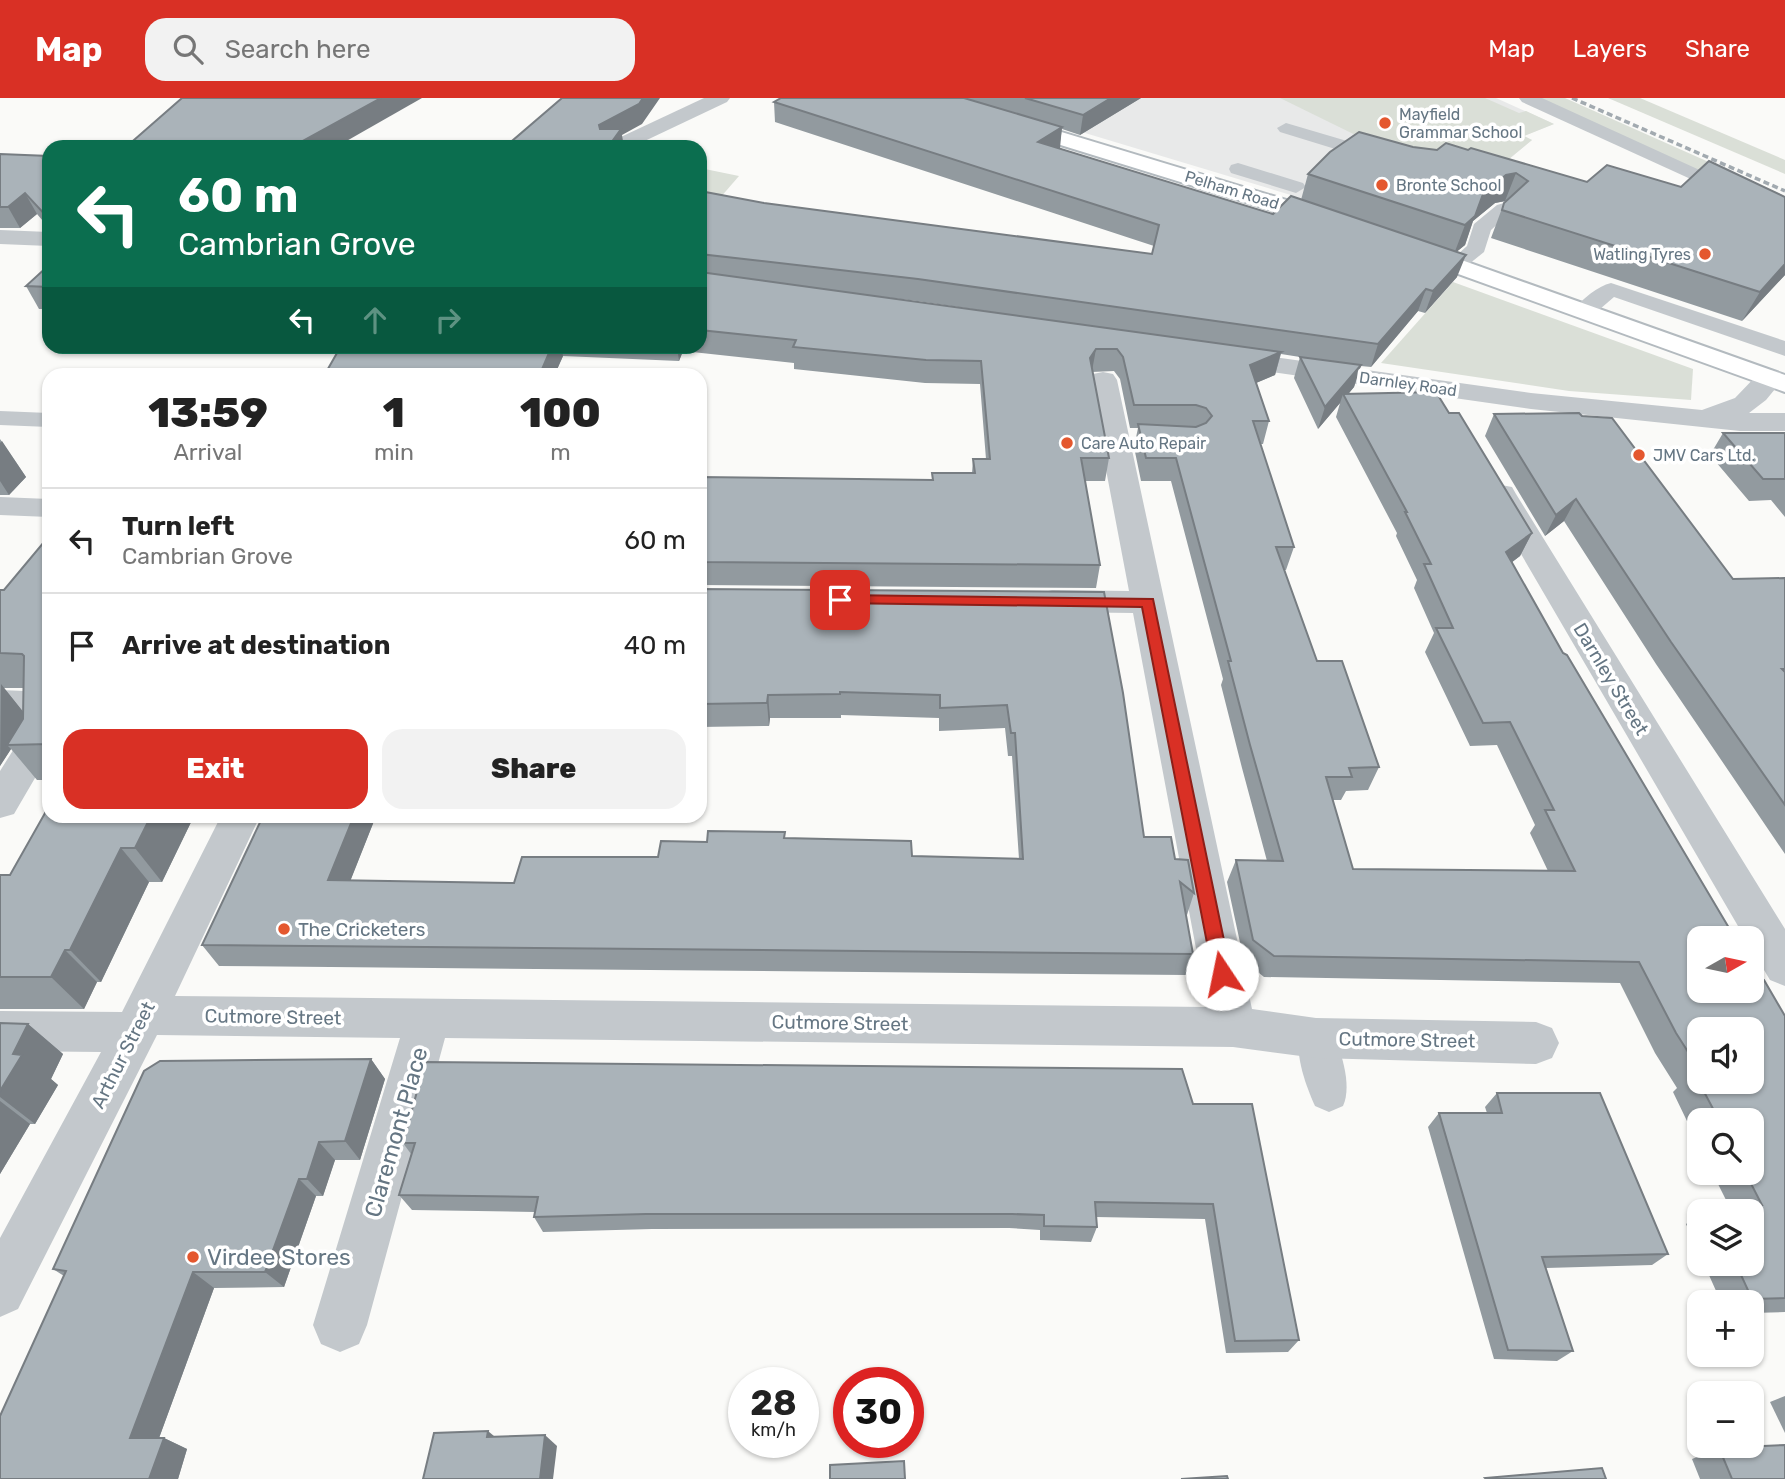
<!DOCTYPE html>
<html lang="en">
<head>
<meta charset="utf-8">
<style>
	:root { --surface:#fff; --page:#f2f2f2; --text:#222; --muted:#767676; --line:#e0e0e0; --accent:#d93025 }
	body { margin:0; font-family:Rubik,sans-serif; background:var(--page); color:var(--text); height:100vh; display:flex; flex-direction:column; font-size:26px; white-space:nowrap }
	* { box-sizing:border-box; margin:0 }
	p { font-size:23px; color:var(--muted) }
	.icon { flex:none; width:38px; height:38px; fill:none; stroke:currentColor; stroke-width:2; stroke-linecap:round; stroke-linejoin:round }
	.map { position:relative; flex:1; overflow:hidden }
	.sheet { position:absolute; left:42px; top:270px; width:665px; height:455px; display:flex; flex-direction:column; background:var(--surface); border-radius:21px; box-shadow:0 2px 5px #0004 }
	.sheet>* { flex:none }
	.top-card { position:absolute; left:42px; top:42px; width:665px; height:214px; border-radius:21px; box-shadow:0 2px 5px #0004; background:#0b6e4f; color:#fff; overflow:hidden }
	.needle { width:46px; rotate:81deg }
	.controls { position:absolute; left:1687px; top:828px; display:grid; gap:14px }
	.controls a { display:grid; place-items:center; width:77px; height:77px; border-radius:14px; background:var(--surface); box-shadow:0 2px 5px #0004; font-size:35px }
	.speed { position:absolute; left:728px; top:1269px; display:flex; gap:14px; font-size:35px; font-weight:700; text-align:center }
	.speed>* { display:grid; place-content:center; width:91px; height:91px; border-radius:50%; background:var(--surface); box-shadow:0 2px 5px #0004; line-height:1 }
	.speed small { font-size:18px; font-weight:400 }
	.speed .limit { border:10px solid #d22; background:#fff; color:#111 }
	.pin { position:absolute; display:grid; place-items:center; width:60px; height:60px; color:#fff; margin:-30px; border-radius:14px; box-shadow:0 4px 10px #0006 }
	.me { position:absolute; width:77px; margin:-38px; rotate:349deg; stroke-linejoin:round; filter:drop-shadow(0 0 5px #0008) }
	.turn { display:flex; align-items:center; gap:24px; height:147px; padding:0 21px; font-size:32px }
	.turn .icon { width:91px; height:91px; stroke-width:2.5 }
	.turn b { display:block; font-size:49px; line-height:60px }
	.lanes { display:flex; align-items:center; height:66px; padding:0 21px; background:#0003; justify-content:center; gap:35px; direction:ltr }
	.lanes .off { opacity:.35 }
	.eta { display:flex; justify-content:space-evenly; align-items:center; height:119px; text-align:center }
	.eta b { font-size:42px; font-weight:800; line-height:49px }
	.cta { display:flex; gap:14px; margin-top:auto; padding:14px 21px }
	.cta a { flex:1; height:80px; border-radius:21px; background:var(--accent); color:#fff; font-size:28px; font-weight:800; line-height:80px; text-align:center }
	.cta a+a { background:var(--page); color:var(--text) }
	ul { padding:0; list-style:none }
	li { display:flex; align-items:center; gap:21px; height:105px; padding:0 21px; border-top:2px solid var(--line) }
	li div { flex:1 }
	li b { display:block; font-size:26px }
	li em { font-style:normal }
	header { display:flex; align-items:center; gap:42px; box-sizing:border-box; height:98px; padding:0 35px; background:var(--accent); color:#fff }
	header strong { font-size:33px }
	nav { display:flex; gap:38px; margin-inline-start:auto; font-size:24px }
	.search { width:490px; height:63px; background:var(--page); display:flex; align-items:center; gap:18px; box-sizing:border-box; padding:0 24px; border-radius:21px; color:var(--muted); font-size:26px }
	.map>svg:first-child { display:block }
	.built { fill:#e8e9e9 }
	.green { fill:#dadfd7 }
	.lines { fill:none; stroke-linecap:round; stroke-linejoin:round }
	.secondary-casing { stroke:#b3babf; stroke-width:4 }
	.lane { fill:#c3c8cc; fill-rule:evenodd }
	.street { fill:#c3c8cc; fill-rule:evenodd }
	.secondary { fill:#fff; fill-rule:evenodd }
	.rail { stroke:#a2aab0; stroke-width:3.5; stroke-dasharray:6 3.5; stroke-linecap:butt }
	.wall { fill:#929a9f; fill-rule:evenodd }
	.shaded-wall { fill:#777d82 }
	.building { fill:#aab3b9; stroke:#777d82; stroke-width:2 }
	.route { fill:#d93025; stroke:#8d1f18; stroke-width:2 }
	.poi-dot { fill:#e4572e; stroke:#fff; stroke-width:2.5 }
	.labels { text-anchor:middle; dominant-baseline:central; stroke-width:7; stroke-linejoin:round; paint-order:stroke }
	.far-poi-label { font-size:16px; fill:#657683; stroke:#fff; text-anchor:start }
	.far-street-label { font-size:16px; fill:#657683; stroke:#fff }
	.street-label { font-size:19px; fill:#657683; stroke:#fff }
	.poi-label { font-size:19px; fill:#657683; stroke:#fff; text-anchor:start }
	.near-street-label { font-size:23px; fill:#657683; stroke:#fff }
	.near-poi-label { font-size:23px; fill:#657683; stroke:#fff; text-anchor:start }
</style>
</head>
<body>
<header>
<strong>Map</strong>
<div class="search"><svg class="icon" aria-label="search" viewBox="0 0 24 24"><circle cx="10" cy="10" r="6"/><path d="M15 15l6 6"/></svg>Search here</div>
<nav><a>Map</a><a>Layers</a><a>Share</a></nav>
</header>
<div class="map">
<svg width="1785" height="1381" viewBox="0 0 1785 1381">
	<rect width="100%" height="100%" fill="#fafaf8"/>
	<!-- built -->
	<polygon class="built" points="969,0 1496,0 1554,26 1524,38 1532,42 1495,73 1304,101"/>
	<!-- green -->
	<g class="green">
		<polygon points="1280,0 1485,0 1519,15 1526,13 1554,26 1524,38 1532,42 1494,73 1388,53"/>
		<polygon points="1538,0 1565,0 1785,98 1785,113"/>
		<polygon points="1608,0 1640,0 1785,62 1785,76"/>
		<polygon points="700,70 739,78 700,123"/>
		<polygon points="1453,184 1693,271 1691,302 1569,293 1381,265"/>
	</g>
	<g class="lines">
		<defs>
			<g id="secondary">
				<polygon points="918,0 949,0 1339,118 1343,123 1339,128 1323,128 921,4"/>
				<polygon points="1411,144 1785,277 1785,294 1403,156 1399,151 1403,146"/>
			</g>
		</defs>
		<!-- secondary casing -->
		<use href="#secondary" class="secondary-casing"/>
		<!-- lane -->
		<g class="lane">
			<polygon points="1519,0 1542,0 1785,111 1785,124 1522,4"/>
			<polygon points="1286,25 1391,56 1393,60 1384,66 1280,34 1277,30"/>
			<polygon points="1238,65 1303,85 1306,89 1296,95 1231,75 1229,71 1231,67"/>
			<polygon points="1504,105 1514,111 1491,132 1484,154 1464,170 1450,170 1447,166 1467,148 1474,126 1497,107"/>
			<path d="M1611,185L1785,243V258L1614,199L1593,217H1577L1574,212C1582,201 1598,188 1611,185Z"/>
			<polygon points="0,313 49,315 49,329 0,327"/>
			<path d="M1316,922L1330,928C1340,950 1353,986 1343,1008L1329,1014L1315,1008C1305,986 1292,950 1302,928Z"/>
		</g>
		<!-- street -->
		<g class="street">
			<polygon points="704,0 730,0 727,4 632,49 604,49 608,45"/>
			<polygon points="0,132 49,134 49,148 0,146"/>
			<polygon points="1224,252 1531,295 1702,312 1735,300 1760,274 1770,272 1780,274 1784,280 1766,302 1749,315 1785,315 1785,333 1740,333 1531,311 1215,266 1211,260 1215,254"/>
			<polygon points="1103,274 1113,276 1117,282 1252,911 1316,920 1536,924 1552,930 1559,945 1552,960 1536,966 1316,960 1233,949 445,940 367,1227 359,1246 340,1254 321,1246 313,1227 400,940 157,937 18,1211 0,1219 0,1140 101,954 0,953 0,913 122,914 221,718 260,718 175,898 1207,909 1133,515 1052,514 1040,511 1035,503 1040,495 1052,492 1129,493 1089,282 1093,276"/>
			<polygon points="1501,387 1512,389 1516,396 1785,831 1785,888 1770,882 1752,852 1752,840 1745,840 1486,396 1490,389"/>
			<polygon points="0,399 49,401 49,419 0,417"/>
			<polygon points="0,592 49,594 49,656 14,716 0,720 0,673 34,619 0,618"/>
		</g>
		<!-- secondary -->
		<use href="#secondary" class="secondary"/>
		<!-- rail -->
		<polyline class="rail" points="1572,0 1785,93"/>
	</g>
	<!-- wall -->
	<g class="wall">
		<path d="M781,0H1141L1080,37L1062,31L1059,50L1273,116L1301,102L1308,76L1413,49L1587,84L1681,89L1785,99V177L1742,223L1491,140L1504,105L1506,103L1495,105L1473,123L1465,147L1456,154L1457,179L1425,215L1418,213L1371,269L1361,268L1354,289L1348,296L1449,315L1532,435L1520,458L1512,464L1563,555L1759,879L1785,918V1214L1752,1215V1204H1721L1704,1166H1752V1113H1705L1710,1109L1729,1108L1712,1074H1752V1022H1699V1048L1673,994L1677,990L1655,955L1620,885L1264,879L1244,863L1227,784L1236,762L1267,763L1242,670L1221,587L1223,581L1171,383H1141L1134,349L1138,330H1130L1120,281L1114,273L1092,274L1109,360L1105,383H1085L1100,467L1096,490L700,487V379L932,382L972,375L973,361H986L980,286L925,285L794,271V265L683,253L679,263L563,258L555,276L341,248H436L433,255L447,254L450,248H700V88L701,93L764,105L1152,156L1154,148L775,24L774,4ZM867,197L917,203L1040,221ZM1281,256L1300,259L1294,280L1318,331L1340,305L1336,319L1397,435L1396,438L1417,482L1414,490L1434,535L1425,554L1470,648L1497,647L1535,727L1530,735L1548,773L1353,771L1332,702H1341L1346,693L1368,692L1379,669L1317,563L1284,472H1286L1294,449L1260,346H1263L1269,323L1256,285L1275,277ZM1699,931L1752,984H1699Z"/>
		<polygon points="0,56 49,58 49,130 37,116 20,130 0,130"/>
		<polygon points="49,167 49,211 39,211 26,188"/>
		<polygon points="1494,316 1733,481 1785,480 1785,756 1656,566 1564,423 1545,438 1485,338"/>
		<polygon points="1723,335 1785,335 1785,419 1771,402 1749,403 1710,357"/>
		<polygon points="0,341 26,379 9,397 0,397"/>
		<path d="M49,438V682H37L11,651L0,668V492H4ZM4,590H24L23,614Z"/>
		<polygon points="700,491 1104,494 1144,739 1175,761 1194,795 1187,817 1186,816 1193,856 1186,877 219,868 202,847 263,718 376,718 350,783 514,785 658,759 707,744 786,740 912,758 1019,761 1012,658 1008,658 1005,630 939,633 939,620 841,617 841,620 770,620 769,628 700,629"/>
		<polygon points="194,718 162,784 149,784 101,884 97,884 84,911 0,911 0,777 10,777"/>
		<polygon points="0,925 28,926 63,956 51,981 58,987 35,1026 30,1026 0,1076"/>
		<polygon points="371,961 385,981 360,1062 335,1062 323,1098 316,1098 284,1189 214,1190 159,1340 164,1340 187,1351 178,1381 64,1178 53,1171"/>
		<polygon points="1497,995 1668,1156 1652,1167 1546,1170 1573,1253 1557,1263 1494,1261 1428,1029 1439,1015 1487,1015 1485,1009"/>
		<polygon points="1193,1006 1299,1242 1288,1254 1226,1255 1205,1121 1096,1119 1097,1129 1091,1144 1040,1142 1040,1132 1009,1130 652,1131 543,1134 534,1119 535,1114 412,1112 399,1097 411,1056 403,1045"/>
		<polygon points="1699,1117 1699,1155 1686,1126"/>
		<polygon points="1785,1298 1785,1335 1770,1304"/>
		<polygon points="1719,1350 1785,1381 1700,1381 1692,1361"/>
	</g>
	<!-- shaded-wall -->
	<g class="shaded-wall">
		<polygon points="381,0 422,0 336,49 292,49"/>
		<polygon points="643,0 660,0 642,26 622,37 624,49 608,49 602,47 599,27"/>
		<polygon points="1111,0 1141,0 1080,37 1083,17"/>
		<polygon points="1062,29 1060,50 1036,64 1038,44"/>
		<polygon points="1516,75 1505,103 1495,105 1473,123 1465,147 1454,156 1465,127 1483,96 1506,77"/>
		<polygon points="25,95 37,116 20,130 8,109"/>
		<polygon points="1466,157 1457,179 1425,215 1433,193"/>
		<polygon points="1785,166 1785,177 1742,223 1760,194"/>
		<polygon points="1426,191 1418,213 1371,269 1378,246"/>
		<polygon points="420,248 436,248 425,276 417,255"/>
		<polygon points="552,248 561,248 563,258 555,276 540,276"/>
		<polygon points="677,248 683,248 683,253 679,263"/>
		<polygon points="1096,251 1092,273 1090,260"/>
		<polygon points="1281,254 1275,277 1244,290 1250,267"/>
		<polygon points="1361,267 1354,289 1345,300 1343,296 1340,305 1318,331 1325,309"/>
		<polygon points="2,343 26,379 9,397 0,383 0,345"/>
		<polygon points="1576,401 1564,423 1545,438 1556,417"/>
		<polygon points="1532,435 1520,458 1494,478 1506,454"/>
		<polygon points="1,586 29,621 7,647 11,651 0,668"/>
		<polygon points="768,597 770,620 769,628 767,605"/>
		<polygon points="151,718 194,718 162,784 135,750"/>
		<polygon points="354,718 376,718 342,804 328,782"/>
		<polygon points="121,750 149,784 101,884 70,852"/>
		<polygon points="65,852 97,884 84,911 51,879"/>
		<polygon points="28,926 63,956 51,981 58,987 35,1026 0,999 0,993 13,956"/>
		<polygon points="371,961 385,981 360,1062 345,1043"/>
		<polygon points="0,1003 30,1026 0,1076"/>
		<polygon points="319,1044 335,1062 323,1098 307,1081"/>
		<polygon points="299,1081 316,1098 284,1189 265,1174"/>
		<polygon points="193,1174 214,1190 155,1351 130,1340"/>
		<polygon points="488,1333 501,1344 487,1339"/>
		<polygon points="545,1337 557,1348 553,1381 540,1381"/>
		<polygon points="164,1340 187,1351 178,1381 149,1381"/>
	</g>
	<!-- building -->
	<g class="building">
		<polygon points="182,0 381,0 292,49 126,49"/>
		<polygon points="562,0 643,0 639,6 599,27 600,31 621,31 608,49 505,49"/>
		<polygon points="781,0 964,0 1062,29 1038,44 1273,116 1291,98 1466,157 1433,193 1426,191 1378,246 918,181 700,156 700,93 764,105 1152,156 1159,127 774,4"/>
		<polygon points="1025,0 1111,0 1083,17"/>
		<polygon points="1359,34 1413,49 1437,52 1446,45 1468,52 1471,50 1587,84 1607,67 1681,89 1709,63 1785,99 1785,166 1760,194 1502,112 1504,105 1528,83 1516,75 1506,77 1483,96 1475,118 1465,127 1308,76 1330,54"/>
		<polygon points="0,56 49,58 49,121 25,95 8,109 0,109"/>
		<polygon points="49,167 49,189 26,188"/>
		<polygon points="700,174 1281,254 1250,267 1269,323 1253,323 1294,449 1276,449 1317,563 1342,563 1379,669 1349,670 1352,679 1326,679 1353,771 1575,773 1545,712 1554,712 1510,624 1483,625 1436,530 1453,530 1424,466 1431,466 1405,414 1407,414 1343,296 1436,294 1449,315 1459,315 1532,435 1506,454 1563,555 1567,557 1735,840 1699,840 1699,892 1752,892 1752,868 1759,879 1764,882 1785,918 1785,1200 1752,1201 1736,1166 1752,1166 1752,1113 1712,1113 1710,1109 1762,1107 1745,1074 1752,1074 1752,1022 1719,1022 1694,975 1699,974 1699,984 1752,984 1752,931 1699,931 1699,971 1676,935 1639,864 1274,858 1253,842 1236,762 1283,763 1250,647 1228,563 1231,563 1176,360 1146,360 1138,326 1196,329 1206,325 1212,318 1206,310 1196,307 1134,307 1123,259 1117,251 1096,251 1090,260 1109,360 1081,360 1100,467 700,464 700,379 933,382 932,375 975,375 973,361 990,361 981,263 926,262 793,249 796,242 700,232"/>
		<polygon points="341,248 420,248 417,255 447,254 450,248 552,248 540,276 325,276"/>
		<polygon points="1300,259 1361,267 1325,309"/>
		<polygon points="1579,315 1582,318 1612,320 1733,481 1785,480 1785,571 1782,571 1785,574 1785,707 1671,544 1576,401 1556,417 1494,316"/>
		<polygon points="1723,335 1785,335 1785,381 1763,381"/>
		<polygon points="49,438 49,646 7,647 23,621 24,558 22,556 0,555 0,492 4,492"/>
		<polygon points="700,491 1104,494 1123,595 1144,739 1171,739 1175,761 1188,762 1194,795 1180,784 1193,856 202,847 263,718 354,718 328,782 514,785 522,759 658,759 661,743 707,744 708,733 785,734 784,740 911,743 912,758 1023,761 1015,635 1011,635 1007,607 940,610 940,597 840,594 840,596 768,597 767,605 700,606"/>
		<polygon points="49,708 49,718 151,718 135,750 121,750 70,852 65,852 51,879 0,879 0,777 10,777"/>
		<polygon points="0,925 28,926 13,956 22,957 0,993"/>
		<polygon points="371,961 345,1043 319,1044 307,1081 299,1081 265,1174 193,1174 130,1340 164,1340 149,1381 0,1381 0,1318 66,1173 53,1171 144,973 160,963"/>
		<polygon points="425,964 1182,971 1193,1006 1252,1006 1299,1242 1235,1243 1213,1106 1095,1104 1097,1129 1044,1128 1044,1117 1012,1116 646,1116 534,1119 538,1099 399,1097 415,1045 403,1045"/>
		<polygon points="1497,995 1600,995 1668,1156 1542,1159 1573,1253 1508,1252 1439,1015 1502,1015"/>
		<polygon points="488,1333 487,1339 545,1337 540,1381 423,1381 434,1335"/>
		<polygon points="1785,1347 1785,1381 1732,1381 1719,1350"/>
		<polygon points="904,1363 905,1381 830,1381 830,1367"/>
		<polygon points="1602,1370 1606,1381 1486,1381 1485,1380"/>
		<polygon points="1227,1378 1228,1381 1181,1381"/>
	</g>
	<!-- route -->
	<polygon class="route" points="840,497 1153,501 1231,876 1229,882 1222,884 1216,882 1213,876 1142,509 835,505 833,502"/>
	<!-- markers -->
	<g class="poi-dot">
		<circle cx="1385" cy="25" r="7"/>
		<circle cx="1382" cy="87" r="7"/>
		<circle cx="1705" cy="156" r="7"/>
		<circle cx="1067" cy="345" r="7"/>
		<circle cx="1639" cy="357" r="7"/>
		<circle cx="284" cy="831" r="7"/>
		<circle cx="193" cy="1159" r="7"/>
	</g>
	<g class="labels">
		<!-- far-poi labels -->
		<g class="far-poi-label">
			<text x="1399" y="16">Mayfield<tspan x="1399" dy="18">Grammar School</tspan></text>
			<text x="1396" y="87">Bronte School</text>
			<text x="1691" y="156" text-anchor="end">Watling Tyres</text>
			<text x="1081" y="345">Care Auto Repair</text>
			<text x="1653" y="357">JMV Cars Ltd.</text>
		</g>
		<!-- far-street labels -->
		<g class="far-street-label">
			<text transform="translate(1232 92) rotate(17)">Pelham Road</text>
			<text transform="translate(1408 286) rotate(8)">Darnley Road</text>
		</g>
		<!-- street labels -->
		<g class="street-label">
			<text transform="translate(1611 581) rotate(59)">Darnley Street</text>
			<text transform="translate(273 919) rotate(1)">Cutmore Street</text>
			<text transform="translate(840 925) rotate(1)">Cutmore Street</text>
			<text transform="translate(1407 942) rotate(1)">Cutmore Street</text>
			<text transform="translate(123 957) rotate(-63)">Arthur Street</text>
		</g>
		<!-- poi labels -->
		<g class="poi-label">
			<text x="298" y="831">The Cricketers</text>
		</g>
		<!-- near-street labels -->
		<g class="near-street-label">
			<text transform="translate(396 1034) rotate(-74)">Claremont Place</text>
		</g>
		<!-- near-poi labels -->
		<g class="near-poi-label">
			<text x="207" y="1159">Virdee Stores</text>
		</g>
	</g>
</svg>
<div class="controls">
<a><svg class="needle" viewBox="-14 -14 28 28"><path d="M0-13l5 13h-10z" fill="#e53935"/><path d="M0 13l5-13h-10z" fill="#767676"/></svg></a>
<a><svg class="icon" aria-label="sound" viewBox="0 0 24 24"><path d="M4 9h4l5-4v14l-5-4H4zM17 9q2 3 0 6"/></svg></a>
<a><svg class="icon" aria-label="search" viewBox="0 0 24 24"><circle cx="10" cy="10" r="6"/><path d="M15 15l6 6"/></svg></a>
<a><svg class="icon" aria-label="layers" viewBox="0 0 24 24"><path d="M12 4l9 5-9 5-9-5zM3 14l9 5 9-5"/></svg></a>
<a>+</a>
<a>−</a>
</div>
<div class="speed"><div>28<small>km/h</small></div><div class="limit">30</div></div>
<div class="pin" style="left:840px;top:502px;background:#d93025"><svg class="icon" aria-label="arrive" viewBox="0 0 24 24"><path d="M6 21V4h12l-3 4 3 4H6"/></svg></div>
<svg class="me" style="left:1222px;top:876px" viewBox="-20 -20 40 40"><circle r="19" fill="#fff"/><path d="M0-13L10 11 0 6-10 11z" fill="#d93025"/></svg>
<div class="top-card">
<div class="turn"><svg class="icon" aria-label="left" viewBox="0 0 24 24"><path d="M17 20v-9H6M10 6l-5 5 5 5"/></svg><div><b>60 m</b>Cambrian Grove</div></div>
<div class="lanes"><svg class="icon" aria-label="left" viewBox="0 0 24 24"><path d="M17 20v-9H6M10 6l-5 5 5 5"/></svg><svg class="icon off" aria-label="ahead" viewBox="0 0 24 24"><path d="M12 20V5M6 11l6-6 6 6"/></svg><svg class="icon off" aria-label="right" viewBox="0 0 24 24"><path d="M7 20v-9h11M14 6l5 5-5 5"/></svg></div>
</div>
<section class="sheet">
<div class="eta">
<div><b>13:59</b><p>Arrival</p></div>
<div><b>1</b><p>min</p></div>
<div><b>100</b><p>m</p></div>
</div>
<ul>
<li><svg class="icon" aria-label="left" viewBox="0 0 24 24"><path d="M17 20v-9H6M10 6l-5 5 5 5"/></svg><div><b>Turn left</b><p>Cambrian Grove</p></div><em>60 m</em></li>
<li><svg class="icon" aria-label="arrive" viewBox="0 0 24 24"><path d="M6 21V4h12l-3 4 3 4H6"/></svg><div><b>Arrive at destination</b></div><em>40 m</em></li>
</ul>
<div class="cta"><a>Exit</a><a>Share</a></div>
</section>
</div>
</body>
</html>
